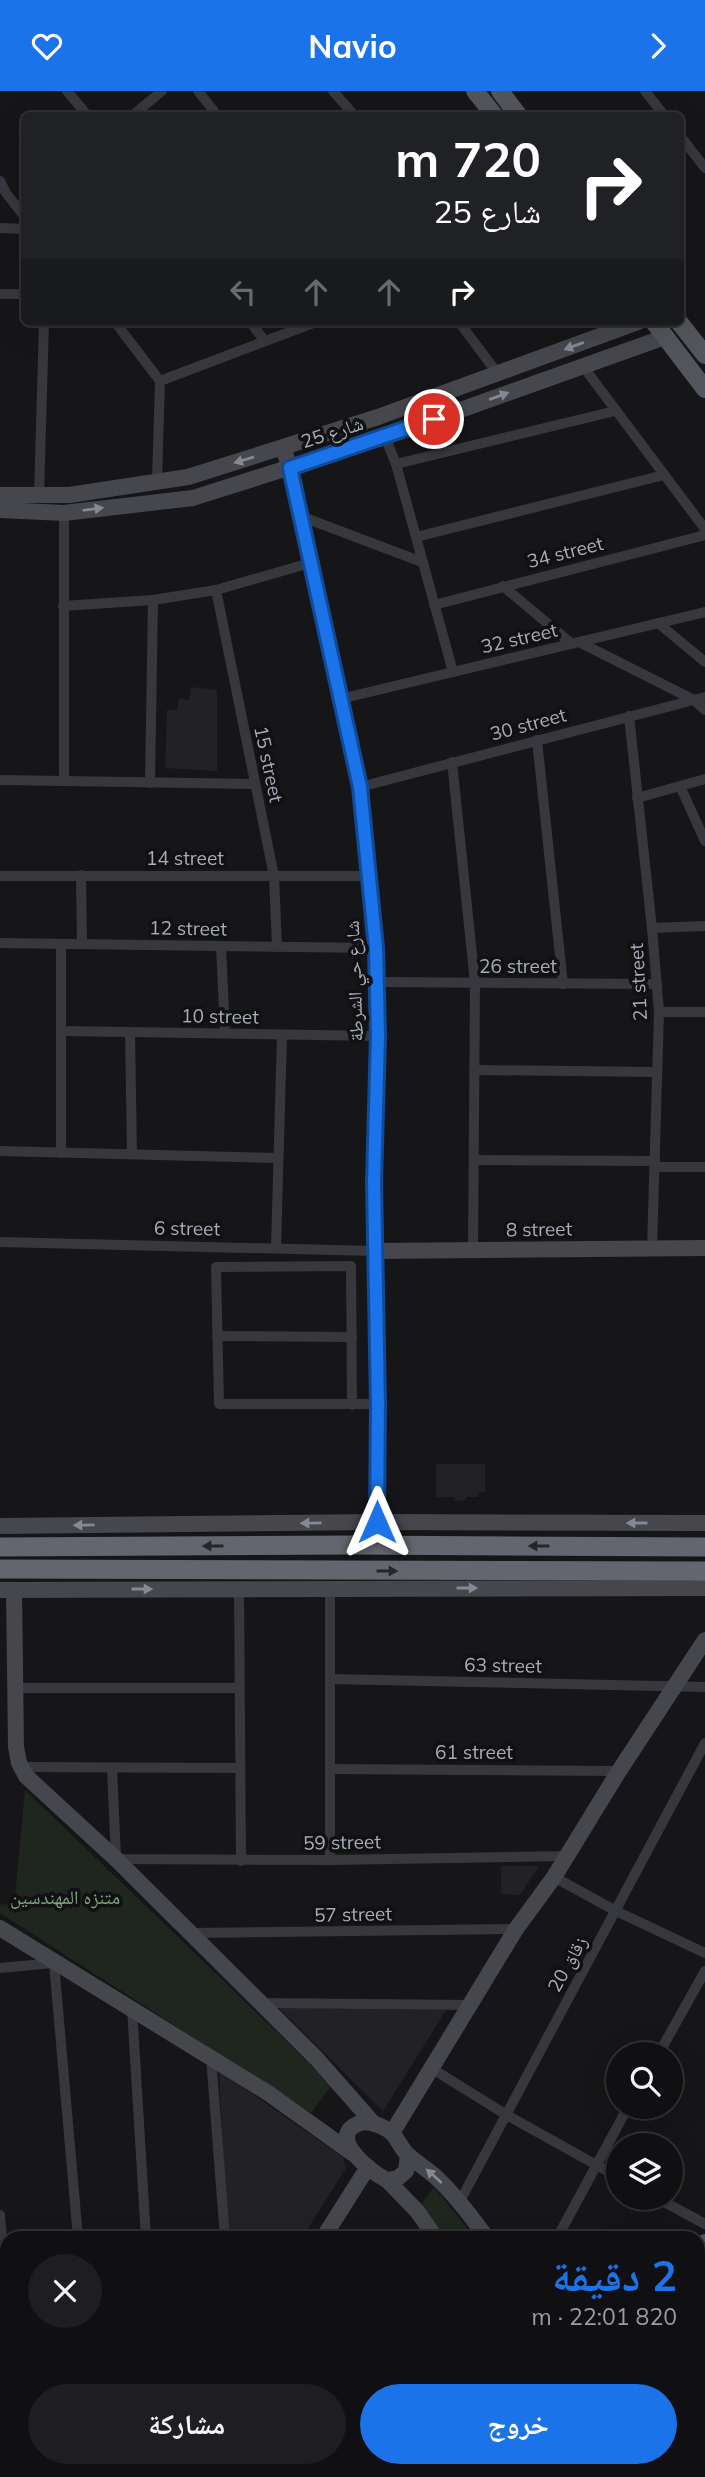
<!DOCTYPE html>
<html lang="ar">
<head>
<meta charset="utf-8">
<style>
	:root { --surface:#101012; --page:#1e1e20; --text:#f1f3f6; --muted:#9c9d9f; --line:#303032; --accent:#1a73e8 }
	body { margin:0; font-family:Mulish,"Noto Naskh Arabic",sans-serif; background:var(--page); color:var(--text); direction:rtl; height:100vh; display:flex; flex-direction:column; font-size:26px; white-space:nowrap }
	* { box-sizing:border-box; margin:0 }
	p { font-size:23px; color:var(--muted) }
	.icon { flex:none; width:38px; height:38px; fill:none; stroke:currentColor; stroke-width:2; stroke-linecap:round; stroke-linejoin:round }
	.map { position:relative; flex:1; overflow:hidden; direction:ltr }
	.sheet { position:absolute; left:0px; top:2140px; width:705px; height:247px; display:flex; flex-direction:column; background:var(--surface); border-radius:21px 21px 0 0; box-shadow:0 7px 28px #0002,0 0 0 2px var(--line); direction:rtl }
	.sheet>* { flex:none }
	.top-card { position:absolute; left:21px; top:21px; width:663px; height:214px; border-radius:10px; box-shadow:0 7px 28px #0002,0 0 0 2px var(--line); direction:rtl; background:#202124; color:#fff; overflow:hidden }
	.buttons { position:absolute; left:606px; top:1951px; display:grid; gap:14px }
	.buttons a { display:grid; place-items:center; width:77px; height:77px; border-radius:50%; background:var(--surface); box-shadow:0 7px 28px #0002,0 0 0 2px var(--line); font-size:35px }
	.pin { position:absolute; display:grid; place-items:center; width:60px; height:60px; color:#fff; margin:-30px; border:4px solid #fff; border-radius:50%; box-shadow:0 2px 7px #0007 }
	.me { position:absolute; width:77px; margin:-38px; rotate:0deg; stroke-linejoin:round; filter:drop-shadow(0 0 5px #0008) }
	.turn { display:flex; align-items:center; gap:24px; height:147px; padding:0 28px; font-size:32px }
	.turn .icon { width:91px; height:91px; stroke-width:2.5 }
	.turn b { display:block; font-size:49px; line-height:60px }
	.lanes { display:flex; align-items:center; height:66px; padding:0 28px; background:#0003; justify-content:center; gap:35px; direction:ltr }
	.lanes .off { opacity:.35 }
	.round { display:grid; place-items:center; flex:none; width:74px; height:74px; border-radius:37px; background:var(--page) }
	.overview { display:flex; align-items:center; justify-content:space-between; height:119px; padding:0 28px }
	h1 { font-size:42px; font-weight:700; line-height:52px; color:var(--accent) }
	.action { display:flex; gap:14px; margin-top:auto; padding:14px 28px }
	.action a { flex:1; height:80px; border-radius:42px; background:var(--accent); color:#fff; font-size:28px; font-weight:700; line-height:80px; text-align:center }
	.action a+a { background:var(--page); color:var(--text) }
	header { display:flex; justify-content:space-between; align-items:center; height:91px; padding:0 28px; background:var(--accent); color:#fff; font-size:32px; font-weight:700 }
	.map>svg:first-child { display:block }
	.built { fill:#222225 }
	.green { fill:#1e261f }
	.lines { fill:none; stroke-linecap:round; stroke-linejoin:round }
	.street { stroke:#37383d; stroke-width:10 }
	.secondary { stroke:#45474d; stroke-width:16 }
	.primary { stroke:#53555c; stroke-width:18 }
	.highway { stroke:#63666e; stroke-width:19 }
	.oneway { fill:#858993 }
	.oneway2 { fill:#26262a }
	.route-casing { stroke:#114b97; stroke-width:18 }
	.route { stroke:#1a73e8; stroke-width:12 }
	.labels { text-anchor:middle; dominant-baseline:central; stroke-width:7; stroke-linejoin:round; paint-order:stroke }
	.street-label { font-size:19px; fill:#a8adb8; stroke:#111113 }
	.park-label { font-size:19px; fill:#7fa381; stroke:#111113 }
</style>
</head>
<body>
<header><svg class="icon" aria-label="forward" viewBox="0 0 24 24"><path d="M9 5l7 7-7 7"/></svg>Navio<svg class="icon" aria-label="heart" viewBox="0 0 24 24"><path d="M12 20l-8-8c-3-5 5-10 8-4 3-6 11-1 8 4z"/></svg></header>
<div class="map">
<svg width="705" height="2386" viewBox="0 0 705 2386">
	<rect width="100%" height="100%" fill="#161618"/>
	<!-- built -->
	<g class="built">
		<polygon points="191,596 217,599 217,680 165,677 167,619 177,619 179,607 189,609"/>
		<polygon points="436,1373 485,1373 485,1401 479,1401 478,1406 466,1406 466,1409 455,1410 454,1406 436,1406"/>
		<polygon points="501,1775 539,1775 520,1804 501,1803"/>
		<polygon points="279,1917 446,1919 383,2020"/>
		<polygon points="219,1980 343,2066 346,2077 307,2139 227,2143"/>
	</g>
	<!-- green -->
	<g class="green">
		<polygon points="25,1699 332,1994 311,2022 0,1822 0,1814 9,1812 15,1806"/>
		<polygon points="434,2096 475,2147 442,2147 419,2116"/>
	</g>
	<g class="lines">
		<!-- street -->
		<g class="street">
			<polyline points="67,0 87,24"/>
			<polyline points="198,0 217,24"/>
			<polyline points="333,0 354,24"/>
			<polyline points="645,0 664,24"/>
			<polyline points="133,24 162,0"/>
			<polyline points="681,46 705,77"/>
			<polyline points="0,90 6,102 24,125"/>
			<polyline points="0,137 24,138"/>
			<polyline points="0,203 24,203"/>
			<polyline points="115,231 160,290 157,390"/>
			<polyline points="250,231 265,250"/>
			<polyline points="459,231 498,283"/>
			<polyline points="582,274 705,438"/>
			<polyline points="160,290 316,231"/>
			<polyline points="385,346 396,373 453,581"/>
			<polyline points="396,373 615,320"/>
			<polyline points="39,405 44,231"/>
			<polyline points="64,422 64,690"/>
			<polyline points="300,425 422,471"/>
			<polyline points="416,446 664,384"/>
			<polyline points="503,495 572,553"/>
			<polyline points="216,499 274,785 277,856"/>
			<polyline points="434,514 705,444"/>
			<polyline points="63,515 153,509 216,499 310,472"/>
			<polyline points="658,532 705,571"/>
			<polyline points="579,551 694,609 705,619"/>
			<polyline points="340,608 705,521"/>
			<polyline points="629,625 652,837 659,921 652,1157"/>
			<polyline points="537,649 563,893"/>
			<polyline points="452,671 475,892 473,1161"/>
			<polyline points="0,689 255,693"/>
			<polyline points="150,692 153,509"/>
			<polyline points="680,695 705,750"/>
			<polyline points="360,696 705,606"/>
			<polyline points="637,707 705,688"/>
			<polyline points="81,784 82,853"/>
			<polyline points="0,785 369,785"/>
			<polyline points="652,837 705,835"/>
			<polyline points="0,852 376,857"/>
			<polyline points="61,853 61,1062"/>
			<polyline points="221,855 225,942"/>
			<polyline points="378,891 657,893"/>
			<polyline points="659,921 705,921"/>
			<polyline points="61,940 378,945"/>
			<polyline points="130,941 132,1063"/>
			<polyline points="475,979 657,981"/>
			<polyline points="0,1060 278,1067"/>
			<polyline points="475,1069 655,1070"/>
			<polyline points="655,1076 705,1076"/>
			<polyline points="0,1151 374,1160"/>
			<polyline points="276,1156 282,944"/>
			<polyline points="217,1245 352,1246"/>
			<polyline points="352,1314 351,1175 216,1176 219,1313 378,1313"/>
			<polyline points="239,1498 241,1770"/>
			<polyline points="330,1498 330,1769"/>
			<polyline points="330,1588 705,1596"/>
			<polyline points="15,1597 239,1597"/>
			<polyline points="20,1676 240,1677"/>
			<polyline points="112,1677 116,1768 330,1769 568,1765"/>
			<polyline points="330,1678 619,1680"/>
			<polyline points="554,1786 616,1820 705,1862"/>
			<polyline points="190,1842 516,1838"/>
			<polyline points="0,1877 54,1872 78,2147"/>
			<polyline points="261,1912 470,1914"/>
			<polyline points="132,1917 146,2147"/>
			<polyline points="658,1964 705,1880"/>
			<polyline points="211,1966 225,2147"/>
			<polyline points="431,1977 505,2023 618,2086"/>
			<polyline points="657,2107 705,2133"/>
			<polyline points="460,2110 705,1652"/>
			<polyline points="0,2124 7,2210"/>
			<polyline points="225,2146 324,2145"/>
			<polyline points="557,2147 628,2016"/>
			<polyline points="0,2230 7,2229"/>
			<polyline points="0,2301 7,2300"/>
			<polyline points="0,2373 7,2373"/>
			<polyline points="318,2380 329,2386"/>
			<polyline points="432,2386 435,2380"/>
			<polyline points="580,2386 589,2383 602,2383"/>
		</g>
		<!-- secondary -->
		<g class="secondary">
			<polyline points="283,357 290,377 360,696 376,857 378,945 374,1091 378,1313 377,1431"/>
			<polyline points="0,404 69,404 188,386 378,326 638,231"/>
			<polyline points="0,419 64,422 193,407 385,346 665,246"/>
			<polyline points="374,1160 705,1157"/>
			<polyline points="0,1435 377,1431 705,1432"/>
			<polyline points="0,1499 705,1497"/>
			<polyline points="14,1499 16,1656 19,1672 26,1685 116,1768 317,1968 374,2033"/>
			<polyline points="0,1837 268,2002 352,2062"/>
			<polyline points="392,2042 516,1838 554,1786 619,1680 705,1549"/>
			<path d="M408,2064L406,2080L398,2087L387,2089C372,2082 324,2045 360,2032C370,2029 388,2037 394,2044C398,2050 401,2056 406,2062C416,2072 429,2079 439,2089C458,2107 472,2127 487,2147"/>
			<polyline points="387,2089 417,2120 436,2147"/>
			<polyline points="323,2147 368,2076"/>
			<polyline points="698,2235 705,2232"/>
			<polyline points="566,2380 566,2386"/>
			<polyline points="595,2380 596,2383"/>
			<polyline points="172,2386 175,2380"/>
		</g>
		<!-- primary -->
		<g class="primary">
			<polyline points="475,0 494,24"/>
			<polyline points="500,0 518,24"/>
			<polyline points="654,231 705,298"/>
			<polyline points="679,231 705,264"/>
			<polyline points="698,2166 705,2152"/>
			<polyline points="698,2213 705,2199"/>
			<polyline points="607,2386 608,2380"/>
			<polyline points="627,2386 628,2380"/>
		</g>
		<!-- highway -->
		<g class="highway">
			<polyline points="0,1456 354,1454 705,1456"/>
			<polyline points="0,1478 705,1480"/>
		</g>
	</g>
	<!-- one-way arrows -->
	<defs><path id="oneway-solid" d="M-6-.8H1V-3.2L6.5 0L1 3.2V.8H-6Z" transform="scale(1.75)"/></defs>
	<g class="oneway">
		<use href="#oneway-solid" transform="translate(574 255) rotate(160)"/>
		<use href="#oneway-solid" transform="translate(499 305) rotate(-20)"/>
		<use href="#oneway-solid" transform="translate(244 369) rotate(163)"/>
		<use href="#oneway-solid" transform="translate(93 418) rotate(-7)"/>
		<use href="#oneway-solid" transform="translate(311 1432) rotate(179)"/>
		<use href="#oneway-solid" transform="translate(637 1432) rotate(-180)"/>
		<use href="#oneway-solid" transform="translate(84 1434) rotate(179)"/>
		<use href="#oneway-solid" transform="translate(467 1497)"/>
		<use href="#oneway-solid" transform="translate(142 1498)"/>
		<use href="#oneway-solid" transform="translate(434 2085) rotate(-138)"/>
	</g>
	<g class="oneway2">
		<use href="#oneway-solid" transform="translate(213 1455) rotate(180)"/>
		<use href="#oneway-solid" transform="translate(539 1455) rotate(-180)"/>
		<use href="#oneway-solid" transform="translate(387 1480)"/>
	</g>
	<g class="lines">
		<defs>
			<polyline id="route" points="377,1431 378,1313 374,1091 378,945 376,857 360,696 290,377 434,328"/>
		</defs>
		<!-- route casing -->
		<use href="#route" class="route-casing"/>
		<!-- route -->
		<use href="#route" class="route"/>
	</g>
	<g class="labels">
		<!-- street labels -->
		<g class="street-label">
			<text transform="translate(332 341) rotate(-18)">شارع 25</text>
			<text transform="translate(565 461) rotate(-14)">34 street</text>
			<text transform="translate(519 547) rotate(-13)">32 street</text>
			<text transform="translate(528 633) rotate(-15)">30 street</text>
			<text transform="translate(269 673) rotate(78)">15 street</text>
			<text x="185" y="767">14 street</text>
			<text transform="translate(188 837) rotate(1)">12 street</text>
			<text x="518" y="875">26 street</text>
			<text transform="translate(354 890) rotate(-92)">شارع حي الشرطة</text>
			<text transform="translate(638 891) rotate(-93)">21 street</text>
			<text transform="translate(220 925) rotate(1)">10 street</text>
			<text transform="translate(187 1137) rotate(1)">6 street</text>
			<text transform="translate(539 1138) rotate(-1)">8 street</text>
			<text transform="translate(503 1574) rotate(1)">63 street</text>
			<text x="474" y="1661">61 street</text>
			<text transform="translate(342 1751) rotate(-1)">59 street</text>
			<text transform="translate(353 1823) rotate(-1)">57 street</text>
			<text transform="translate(567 1873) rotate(-61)">زقاق 20</text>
		</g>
		<!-- park labels -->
		<g class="park-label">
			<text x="65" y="1806">متنزه المهندسين</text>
		</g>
	</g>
</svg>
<div class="buttons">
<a><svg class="icon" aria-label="search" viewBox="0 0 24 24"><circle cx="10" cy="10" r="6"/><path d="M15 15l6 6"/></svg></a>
<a><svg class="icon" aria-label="layers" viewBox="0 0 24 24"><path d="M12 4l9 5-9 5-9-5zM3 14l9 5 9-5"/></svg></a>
</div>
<div class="pin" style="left:434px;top:328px;background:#d93025"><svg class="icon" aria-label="arrive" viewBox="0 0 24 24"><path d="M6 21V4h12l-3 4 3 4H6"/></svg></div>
<svg class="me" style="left:377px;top:1431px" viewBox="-20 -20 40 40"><path d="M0-17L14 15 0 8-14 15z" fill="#1a73e8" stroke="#fff" stroke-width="4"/></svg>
<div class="top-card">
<div class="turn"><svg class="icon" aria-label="right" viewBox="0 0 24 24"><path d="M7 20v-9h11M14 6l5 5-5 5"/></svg><div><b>720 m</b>شارع 25</div></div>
<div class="lanes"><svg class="icon off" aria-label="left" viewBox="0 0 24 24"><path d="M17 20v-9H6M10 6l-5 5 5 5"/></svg><svg class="icon off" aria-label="ahead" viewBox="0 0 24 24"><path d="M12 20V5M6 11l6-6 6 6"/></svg><svg class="icon off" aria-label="ahead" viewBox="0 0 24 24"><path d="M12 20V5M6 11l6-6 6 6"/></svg><svg class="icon" aria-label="right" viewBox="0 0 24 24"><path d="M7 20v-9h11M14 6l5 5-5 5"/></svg></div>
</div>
<section class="sheet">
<div class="overview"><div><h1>2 دقيقة</h1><p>820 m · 22:01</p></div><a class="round"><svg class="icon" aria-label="close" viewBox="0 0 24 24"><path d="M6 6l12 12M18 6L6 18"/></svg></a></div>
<div class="action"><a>خروج</a><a>مشاركة</a></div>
</section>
</div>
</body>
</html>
